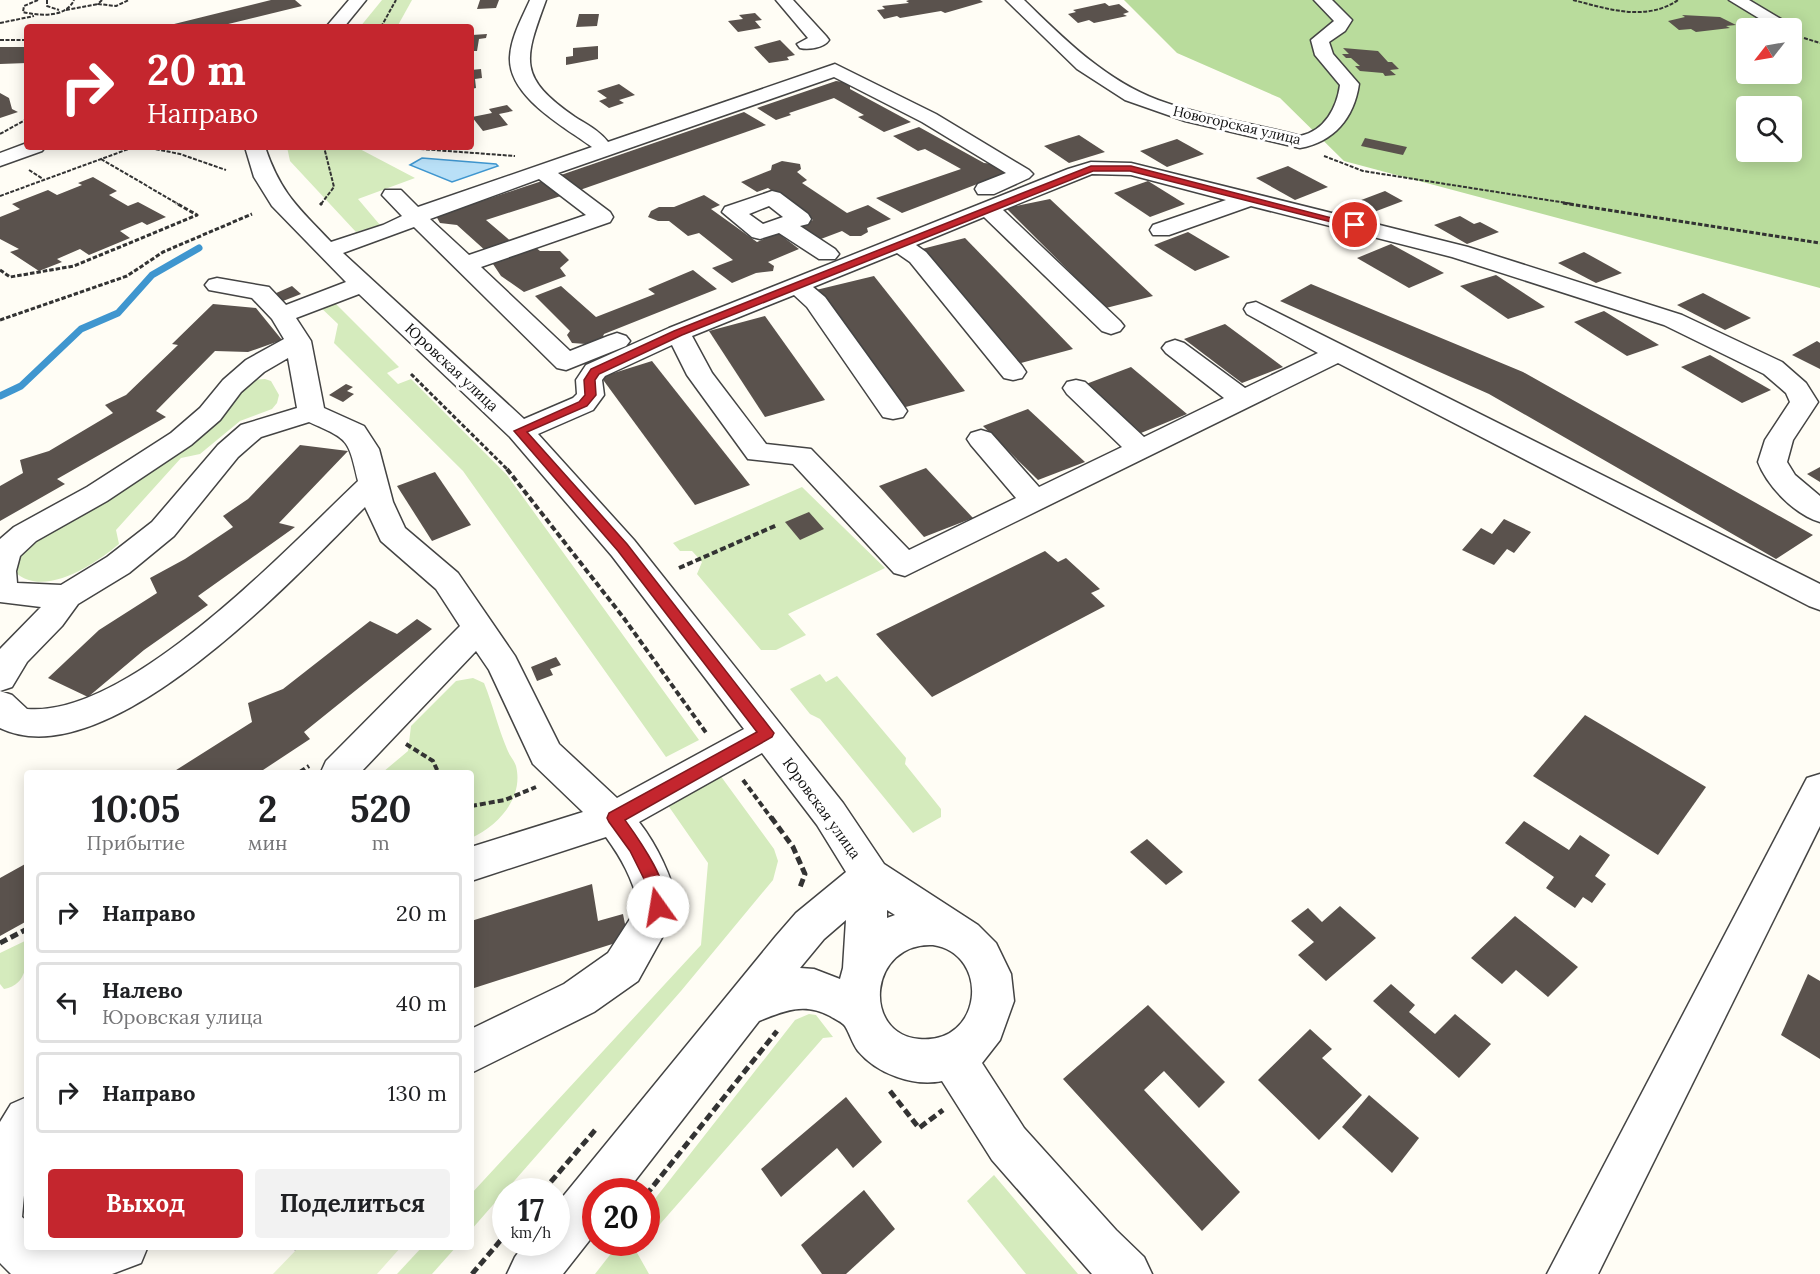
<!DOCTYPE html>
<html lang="ru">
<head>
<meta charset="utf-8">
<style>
	:root { --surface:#fff; --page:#f2f2f2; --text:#202124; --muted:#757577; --line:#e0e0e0; --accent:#c4262e }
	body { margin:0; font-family:Lora,serif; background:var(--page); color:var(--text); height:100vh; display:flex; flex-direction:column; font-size:22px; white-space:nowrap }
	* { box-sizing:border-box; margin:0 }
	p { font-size:20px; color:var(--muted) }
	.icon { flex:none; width:33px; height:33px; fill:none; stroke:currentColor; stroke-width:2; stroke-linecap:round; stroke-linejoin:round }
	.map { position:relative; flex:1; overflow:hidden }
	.side { position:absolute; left:24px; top:770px; width:450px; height:480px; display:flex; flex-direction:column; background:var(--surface); border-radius:6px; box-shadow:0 3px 15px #0003 }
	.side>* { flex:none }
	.hud { position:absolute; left:24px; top:24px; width:450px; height:126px; border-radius:6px; box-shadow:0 3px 15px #0003; background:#c4262e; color:#fff; overflow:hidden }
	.needle { width:39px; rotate:239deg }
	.tools { position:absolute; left:1736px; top:18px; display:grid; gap:12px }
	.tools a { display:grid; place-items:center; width:66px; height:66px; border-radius:6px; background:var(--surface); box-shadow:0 3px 15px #0003; font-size:30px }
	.speed { position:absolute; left:492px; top:1178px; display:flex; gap:12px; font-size:30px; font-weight:700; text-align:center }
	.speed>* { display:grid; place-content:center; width:78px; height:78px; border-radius:50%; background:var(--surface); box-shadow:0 3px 15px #0003; line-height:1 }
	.speed small { font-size:15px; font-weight:400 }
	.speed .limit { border:9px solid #d22; background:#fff; color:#111 }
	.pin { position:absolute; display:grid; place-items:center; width:51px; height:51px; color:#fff; margin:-26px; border:3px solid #fff; border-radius:50%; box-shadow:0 2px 6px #0007 }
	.me { position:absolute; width:66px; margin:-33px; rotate:347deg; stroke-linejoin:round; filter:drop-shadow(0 0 4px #0008) }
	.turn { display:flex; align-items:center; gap:21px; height:126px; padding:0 24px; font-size:27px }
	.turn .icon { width:78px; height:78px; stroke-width:2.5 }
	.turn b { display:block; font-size:42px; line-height:51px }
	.eta { display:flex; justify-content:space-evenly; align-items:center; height:102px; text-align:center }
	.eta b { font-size:36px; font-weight:700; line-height:42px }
	.action { display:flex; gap:12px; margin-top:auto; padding:12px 24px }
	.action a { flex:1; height:69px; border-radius:6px; background:var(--accent); color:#fff; font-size:24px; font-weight:700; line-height:69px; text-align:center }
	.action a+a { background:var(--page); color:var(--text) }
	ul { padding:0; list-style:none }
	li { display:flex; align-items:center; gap:18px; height:81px; margin:0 12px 9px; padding:0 12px; border:3px solid var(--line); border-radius:6px }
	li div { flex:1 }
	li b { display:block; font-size:22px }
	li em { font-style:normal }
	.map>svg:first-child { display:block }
	.green { fill:#d5ebbd }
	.forest { fill:#b9dc9c; fill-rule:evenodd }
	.pitch { fill:#e6f2cf }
	.water { fill:#b9e0f7; stroke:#3f96cf; stroke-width:1.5 }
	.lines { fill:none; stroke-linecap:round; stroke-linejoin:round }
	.stream { stroke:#3f96cf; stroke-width:7 }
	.building { fill:#5a524d }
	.minor-casing { stroke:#444; stroke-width:3 }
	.path-far3 { stroke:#333; stroke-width:2; stroke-dasharray:4 1.5; stroke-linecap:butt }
	.path-far2 { stroke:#333; stroke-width:3; stroke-dasharray:4.5 2; stroke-linecap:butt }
	.path-far1 { stroke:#333; stroke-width:4; stroke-dasharray:6 3; stroke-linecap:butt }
	.path { stroke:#333; stroke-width:5; stroke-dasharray:8 4; stroke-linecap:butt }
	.minor { fill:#fff; fill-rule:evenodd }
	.route { fill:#c4262e; stroke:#7f191e; stroke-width:1.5 }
	.labels { text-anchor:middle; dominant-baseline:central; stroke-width:6; stroke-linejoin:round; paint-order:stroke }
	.far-street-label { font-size:14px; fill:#111; stroke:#fff }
	.street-label { font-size:15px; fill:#111; stroke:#fff }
</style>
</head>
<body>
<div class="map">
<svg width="1820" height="1274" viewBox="0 0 1820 1274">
	<rect width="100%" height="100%" fill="#fffdf5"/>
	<!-- green -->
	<g class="green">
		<polygon points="382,0 412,0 397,27 360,27"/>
		<polygon points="287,147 356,147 415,178 358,199 380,225 356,232 290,161"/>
		<polygon points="333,301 399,367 387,373 398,384 411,379 507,475 699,740 666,757 463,471 334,343 338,324 317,304"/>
		<path d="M265,379L271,381L279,395L277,403L272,409L240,421L200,454L181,458L116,530L119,544C95,564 44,599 15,572L16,555L252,380Z"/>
		<polygon points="802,487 885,568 788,614 806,635 776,650 761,650 697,574 702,562 692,551 680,551 673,543"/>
		<polygon points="820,674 826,682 837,676 906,758 905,764 941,809 941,817 913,833 820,719 810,714 790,689"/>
		<path d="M473,678L484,683C493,705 498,728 507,749C509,755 514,760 516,766C524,798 498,826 471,838V772H383L408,751L411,726L456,681Z"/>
		<polygon points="717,771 774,849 778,861 773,880 681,991 471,1230 471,1194 701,945 708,863 665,801"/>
		<path d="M27,940C27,959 29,985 4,989L0,984V953Z"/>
		<polygon points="809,1014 816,1015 833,1037 823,1038 647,1239 647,1209 795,1020"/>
		<polygon points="994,1175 1078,1274 1026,1274 967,1201"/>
		<polygon points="620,1242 643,1242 636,1251 649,1274 595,1274"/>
		<polygon points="423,1246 456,1247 432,1274 397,1274"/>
	</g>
	<!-- forest -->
	<path class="forest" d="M1124,0H1820V288L1344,161L1280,98L1177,53ZM1746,28H1791V74H1746ZM1746,106H1791V152H1746Z"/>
	<!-- pitch -->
	<polygon class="pitch" points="299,1247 299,1246 401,1247 377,1274 273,1274"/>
	<!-- water -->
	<polygon class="water" points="422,158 496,164 498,166 452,182 410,165"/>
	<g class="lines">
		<!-- stream -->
		<polyline class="stream" points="0,396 21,386 81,329 118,313 152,275 199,248"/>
	</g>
	<!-- building -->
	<g class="building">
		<polygon points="271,0 295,0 302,6 216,27 162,27"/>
		<polygon points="480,0 499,0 496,8 477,9"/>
		<polygon points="909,0 980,0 983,2 945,13 941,11 900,18 897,16 884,19 877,10 885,9 882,6 909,3 906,1"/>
		<polygon points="1105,3 1109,6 1119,4 1129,12 1123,14 1127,16 1094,23 1089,20 1078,23 1068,14 1076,12 1073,10"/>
		<polygon points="755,13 762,20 755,21 761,28 738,32 728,21 743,19 739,15"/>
		<polygon points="579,14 599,14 597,26 576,27"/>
		<polygon points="1682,15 1720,17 1736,25 1726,26 1730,28 1696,32 1691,29 1679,30 1668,21 1685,17"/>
		<polygon points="487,34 486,38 479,39 477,51 471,51 472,35"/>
		<polygon points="780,40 795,55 787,57 789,60 769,63 754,47"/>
		<polygon points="598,46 598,59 566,65 566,57 573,56 573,48"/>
		<polygon points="0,47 27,47 27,63 0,64"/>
		<polygon points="1343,48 1378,51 1388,62 1392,62 1399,69 1390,70 1396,75 1385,76 1383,73 1360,71 1355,66 1360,66 1351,58 1346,58 1342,54 1349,54"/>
		<polygon points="481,69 482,78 475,79 476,88 471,89 471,70"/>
		<polygon points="836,81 845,82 850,86 850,89 911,122 884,132 858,117 864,115 834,98 789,113 791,115 776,120 757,108"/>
		<polygon points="619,84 635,95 619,100 624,103 609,108 599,101 607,98 597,91"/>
		<polygon points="0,93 9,98 12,109 18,112 0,118"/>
		<polygon points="507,105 513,111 499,114 508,125 483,131 472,117 492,113 489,109"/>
		<polygon points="744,112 766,125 577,191 558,176"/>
		<polygon points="919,127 984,163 995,164 1006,173 902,213 876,198 961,169 925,149 918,151 893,136"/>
		<polygon points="1079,135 1105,152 1069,163 1044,146"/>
		<polygon points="1365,138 1407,147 1403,155 1361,146"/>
		<polygon points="1177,139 1204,154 1167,167 1140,151"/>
		<polygon points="782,161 800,164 801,169 797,172 807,180 802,183 847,213 868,205 891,219 867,228 868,232 861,236 850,236 842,231 813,242 792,228 813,220 768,188 757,192 741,182 771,170 772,165"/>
		<polygon points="1288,166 1328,187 1295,200 1256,178"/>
		<polygon points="93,177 117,191 109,195 128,206 138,202 166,217 147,225 142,222 120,231 130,238 89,255 80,249 57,259 62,262 39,271 10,252 19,249 0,239 0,217 20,209 12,204 48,190 57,195 82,185 78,183"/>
		<polygon points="545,180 564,195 486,220 513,243 487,252 457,225 440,223 436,216"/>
		<polygon points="1148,181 1185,204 1150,217 1114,193"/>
		<polygon points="1385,191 1403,201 1366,215 1348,205"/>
		<polygon points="704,195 720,205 711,209 757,242 778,233 799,249 768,262 774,266 773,271 756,273 732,283 712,268 733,260 699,233 688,236 669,221 658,221 648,217 651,211 659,207 674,207"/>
		<polygon points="1050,199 1153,296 1106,308 1006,208"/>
		<polygon points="1460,216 1474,224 1480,222 1499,232 1467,244 1434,225"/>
		<polygon points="1188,232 1230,257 1195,271 1154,245"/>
		<polygon points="965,238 1073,349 1021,363 918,250"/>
		<polygon points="530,243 540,251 560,251 569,260 560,268 566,276 524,292 501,276 489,258"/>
		<polygon points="1391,244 1444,273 1409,288 1357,258"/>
		<polygon points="1584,252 1622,273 1596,283 1558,263"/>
		<polygon points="693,270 717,289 604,334 602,339 586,344 572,343 567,335 570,331 535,296 561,286 596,317 655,294 648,289"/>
		<polygon points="1496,275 1545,307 1508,319 1460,286"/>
		<polygon points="874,276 965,391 902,408 816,290"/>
		<polygon points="1311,284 1523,372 1813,535 1776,559 1489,394 1280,301"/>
		<polygon points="292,286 301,294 283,301 274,294"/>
		<polygon points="1703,293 1751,318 1725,330 1677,305"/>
		<polygon points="213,304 256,308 282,340 248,352 215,351 156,411 166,417 57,479 65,484 0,521 0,486 23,473 20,460 49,451 113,413 105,405 126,395 178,345 172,344"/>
		<polygon points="1604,311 1659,345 1627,356 1574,322"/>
		<polygon points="765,316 825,400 765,417 709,331"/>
		<polygon points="1225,324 1283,367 1242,383 1184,339"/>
		<polygon points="1817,341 1820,343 1820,369 1792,355"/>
		<polygon points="1710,355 1771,390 1742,403 1681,367"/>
		<polygon points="652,361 750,485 695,505 601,377"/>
		<polygon points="1131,367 1187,414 1141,433 1086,384"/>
		<polygon points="346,384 353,387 347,391 354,394 343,402 329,395"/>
		<polygon points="1028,409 1085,462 1038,480 983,426"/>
		<polygon points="300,445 348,451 279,523 295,527 198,596 208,605 144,650 88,697 48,678 99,630 157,593 150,578 185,559 233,527 223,516 248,499"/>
		<polygon points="1820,467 1820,482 1807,474"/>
		<polygon points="926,468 973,518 924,537 879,486"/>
		<polygon points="435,472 471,525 432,541 397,486"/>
		<polygon points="809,512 824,529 800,540 785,522"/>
		<polygon points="1504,519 1531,532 1514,553 1507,549 1494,565 1462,550 1481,528 1492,534"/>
		<polygon points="1045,551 1058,562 1066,558 1100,589 1091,593 1105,606 932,697 876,634"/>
		<polygon points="417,619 432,629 304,732 310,739 260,772 173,772 252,722 248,703 283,689 370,621 397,634"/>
		<polygon points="556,657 561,665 550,669 553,675 537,681 531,667"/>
		<polygon points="1585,715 1706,787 1658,855 1533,776"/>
		<polygon points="1524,821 1569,850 1580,835 1610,855 1595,876 1606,884 1592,903 1583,897 1575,908 1546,888 1554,877 1505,843"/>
		<polygon points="1147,839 1183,872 1166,885 1130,852"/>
		<polygon points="27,863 27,921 0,936 0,878"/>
		<polygon points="592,884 598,921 623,914 628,939 471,989 471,921"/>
		<polygon points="1340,906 1376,938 1326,981 1298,955 1314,942 1291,921 1308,908 1322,922"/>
		<polygon points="1515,916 1578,967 1548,997 1516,970 1502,984 1471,958"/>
		<polygon points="1808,974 1820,981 1820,1059 1781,1035"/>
		<polygon points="1391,984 1415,1005 1409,1012 1435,1034 1455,1014 1491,1044 1459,1078 1373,1001"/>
		<polygon points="1148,1005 1225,1082 1199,1108 1164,1071 1144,1090 1240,1192 1202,1231 1063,1079"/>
		<polygon points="1310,1029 1332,1049 1322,1058 1362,1095 1319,1140 1258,1080"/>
		<polygon points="1369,1095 1419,1138 1392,1173 1342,1127"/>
		<polygon points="846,1097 882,1142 853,1168 837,1148 781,1197 761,1169"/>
		<polygon points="864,1190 895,1229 846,1274 822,1274 801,1245"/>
	</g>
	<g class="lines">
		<defs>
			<g id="minor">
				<polygon points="349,0 366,0 344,27 326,27"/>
				<path d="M530,0H546C524,60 517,77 575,117C586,124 600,131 608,142L835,64L936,114L1029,170L1033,174L1029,178L994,194H978L975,189L978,184L1006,173L922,122L834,77L558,173L610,212L613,217L610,222L481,267L570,351L608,336L617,333L626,336L630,341L626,346L566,370L557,368L414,227L343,253L524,419L573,398L577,394L576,380L586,365L669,328L1068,169L1091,162L1131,163L1468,247L1682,315L1782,362L1806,383L1818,402L1793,440L1787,462L1795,475L1820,496V522C1795,515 1767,486 1758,462L1765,440L1790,402L1786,393L1764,374L1664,325L1452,257L1251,206L1169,235H1153L1150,230L1153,225L1226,200L1131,175L1092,174L1003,210L1120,321L1124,326L1120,331L1111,334L1102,331L984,217L916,245L926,252L1022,366L1026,372L1022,378L1013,380L1004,378L910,262L897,253L813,287L825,297L903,405L907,411L903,417L893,419L883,417L807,307L794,295L692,336L712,373L766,444L811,449L909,550L1016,498L971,445L967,439L971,433L981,430L991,433L1039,487L1122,447L1067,394L1063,388L1067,382L1076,380L1085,382L1144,437L1224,398L1166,353L1162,348L1166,343L1175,340L1184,343L1245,388L1318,353L1247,314L1244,309L1247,304L1256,302L1820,584V610L1809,606L1338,363L905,576L894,573L793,464L748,459L687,375L672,345L605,376L602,380L604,395L593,410L538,434L634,540L843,803L884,864L978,925L996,943L1011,974L1014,1001L1000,1040L982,1063L1024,1128L1116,1230L1144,1257L1152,1274H1092L992,1160L942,1081C914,1087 877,1074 858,1051C852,1043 850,1034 845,1026C842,1022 835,1019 830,1016C804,1002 784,1011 759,1021L627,1191H596V1232L563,1274H507L515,1257L526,1242H556V1205L776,936L796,913L846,872L817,825L762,753L639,822C659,848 671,876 679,907L638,981L594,1012L471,1073V1029L564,984L608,953L639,905C632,878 622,859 606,837L471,881V847L583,812L533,764L489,670L476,651L361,772H321L326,761L460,626L436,589L381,541L365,507C296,576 108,780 0,728V691L12,695L27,709C129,718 288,547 358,481C348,438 349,440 309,422L261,437L238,457L174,536L129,573L78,604L62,626L27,662L12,687L0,691V649L41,607L0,602V539L14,527L87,487L171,433L200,408L223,380L246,360L284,339L272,319L252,298L209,290L205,285L209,280L217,278L269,287L286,305L346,282L272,206L254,177L245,147H265C281,194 298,207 331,242L383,225L402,216L382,195L385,190H401L418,207L592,147C565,127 508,97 510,57C511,37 522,18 530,0ZM539,179L586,215L469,255L430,219ZM359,294L510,437L612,556L744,729L617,798L559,744L515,656L458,573L405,528L393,502L379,449L364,426L324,408L311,341L296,318ZM288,358L297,408L241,425L218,445L152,522L107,557L61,585L17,583L16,571L20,556L36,541L107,501L191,445L220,420L241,392L264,372ZM887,910L895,915L887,918ZM846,920L843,968L840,979L814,969L800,968L824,939ZM933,945C991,954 983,1045 919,1039C861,1034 869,942 933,945Z"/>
				<path d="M776,0H793L826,36L829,40C824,48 808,50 800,48L797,44L808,38Z"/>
				<path d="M1006,0H1024C1064,39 1105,80 1158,100C1204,117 1253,123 1300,136C1325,131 1337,107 1340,85L1315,55L1311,40L1334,21L1314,0H1332L1352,20L1345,31L1329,42L1333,54L1359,84C1354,118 1334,142 1300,148L1185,121L1125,100L1077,69Z"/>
				<polygon points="1729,0 1749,0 1796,28 1791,32 1791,28 1775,28"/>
				<polygon points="27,143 27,147 45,147 42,151 0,166 0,153"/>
				<path d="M772,191L780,193L808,214L811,219L808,224L800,226L835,249L839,254L835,259H819L779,233L760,239L752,237L722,212L725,207ZM769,206L783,217L763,224L749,214Z"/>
				<polygon points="1820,774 1820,826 1598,1274 1547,1274 1807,778"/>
				<polygon points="27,1097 27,1163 22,1217 27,1221 27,1246 148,1246 141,1263 112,1274 11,1274 0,1263 0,1122 11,1104"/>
			</g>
		</defs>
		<!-- minor casing -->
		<use href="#minor" class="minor-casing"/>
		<!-- path-far3 -->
		<g class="path-far3">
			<path d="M38,0L24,6L23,12C39,16 66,18 74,0"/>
			<polyline points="47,0 47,6 59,10"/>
			<polyline points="102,0 98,4 116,6 129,0"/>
			<path d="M1573,0C1608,9 1646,22 1678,0"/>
			<polyline points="66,10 98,4"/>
			<polyline points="0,23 34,16"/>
			<polyline points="381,27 396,0"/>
			<polyline points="1804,38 1820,43"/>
			<polyline points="0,40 27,40"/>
			<polyline points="0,134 27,119"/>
			<polyline points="145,147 180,154 226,170"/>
			<polyline points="393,147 515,156"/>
			<polyline points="1324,156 1363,171 1573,204"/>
			<polyline points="101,159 178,204"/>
			<polyline points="29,170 43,179"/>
			<polyline points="0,196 134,147"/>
			<polyline points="321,204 334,187 324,147"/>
		</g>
		<!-- path-far2 -->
		<g class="path-far2">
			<polyline points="1563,203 1820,243"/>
			<polyline points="320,205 322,203"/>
			<polyline points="0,270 10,277 74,266 197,215 176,203"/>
			<polyline points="0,320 127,276 163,252 252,214"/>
			<polyline points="411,374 508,470"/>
		</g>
		<!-- path-far1 -->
		<g class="path-far1">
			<polyline points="507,469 623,617 707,734"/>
			<polyline points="679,568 777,525"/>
			<polyline points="406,744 433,761 438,772"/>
			<polyline points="300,772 309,766"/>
			<polyline points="743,780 772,819"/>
			<polyline points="471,806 505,800 536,787"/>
		</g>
		<!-- path -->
		<g class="path">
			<polyline points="771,817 793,847 805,874 799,890"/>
			<polyline points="0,943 27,929"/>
			<polyline points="890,1091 919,1128 943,1110"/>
			<polyline points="543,1191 596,1129"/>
			<polyline points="646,1195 777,1031"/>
			<polyline points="295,1246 297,1249"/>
			<polyline points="472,1274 506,1234"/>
		</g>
		<!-- minor -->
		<use href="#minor" class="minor"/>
	</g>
	<!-- route -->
	<path class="route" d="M1091,166H1131L1359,225L1355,228L1130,171H1093L682,335L599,374L595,380L596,395L587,406L527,432L627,544L774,733L772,737L625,820C638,838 675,889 664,912L658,914L653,912L644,879L630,851L609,822L607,818L609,813L757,732L618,551L514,431L579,402L585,395L584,380L591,369L674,331Z"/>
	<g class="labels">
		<!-- far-street labels -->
		<g class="far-street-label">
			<text transform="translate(1237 125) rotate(13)">Новогорская улица</text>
		</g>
		<!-- street labels -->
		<g class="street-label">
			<text transform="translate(452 367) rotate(43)">Юровская улица</text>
			<text transform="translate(822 808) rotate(54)">Юровская улица</text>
		</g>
	</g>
</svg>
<div class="tools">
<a><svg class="needle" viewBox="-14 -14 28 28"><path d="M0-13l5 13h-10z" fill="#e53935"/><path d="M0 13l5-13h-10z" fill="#757577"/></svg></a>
<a><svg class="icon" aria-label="search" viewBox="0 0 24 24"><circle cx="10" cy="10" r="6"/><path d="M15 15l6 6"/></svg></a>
</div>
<div class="speed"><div>17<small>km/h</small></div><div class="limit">20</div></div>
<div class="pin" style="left:1355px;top:225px;background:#d93025"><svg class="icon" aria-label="arrive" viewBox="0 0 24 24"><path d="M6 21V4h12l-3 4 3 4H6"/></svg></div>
<svg class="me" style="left:658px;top:907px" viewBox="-20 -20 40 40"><circle r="19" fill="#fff"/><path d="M0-13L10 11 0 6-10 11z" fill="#c4262e"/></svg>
<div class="hud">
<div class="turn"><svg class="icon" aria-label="right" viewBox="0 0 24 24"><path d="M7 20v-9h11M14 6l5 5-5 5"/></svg><div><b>20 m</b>Направо</div></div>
</div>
<section class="side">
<div class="eta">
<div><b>10:05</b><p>Прибытие</p></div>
<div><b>2</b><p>мин</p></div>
<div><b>520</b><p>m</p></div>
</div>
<ul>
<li><svg class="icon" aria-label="right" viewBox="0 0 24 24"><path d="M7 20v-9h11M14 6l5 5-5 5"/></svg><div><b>Направо</b></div><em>20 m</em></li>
<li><svg class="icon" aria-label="left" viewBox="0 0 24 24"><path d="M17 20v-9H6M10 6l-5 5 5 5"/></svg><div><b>Налево</b><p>Юровская улица</p></div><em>40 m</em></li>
<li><svg class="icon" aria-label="right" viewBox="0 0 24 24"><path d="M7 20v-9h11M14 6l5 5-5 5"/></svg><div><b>Направо</b></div><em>130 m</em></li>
</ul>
<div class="action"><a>Выход</a><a>Поделиться</a></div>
</section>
</div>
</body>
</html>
